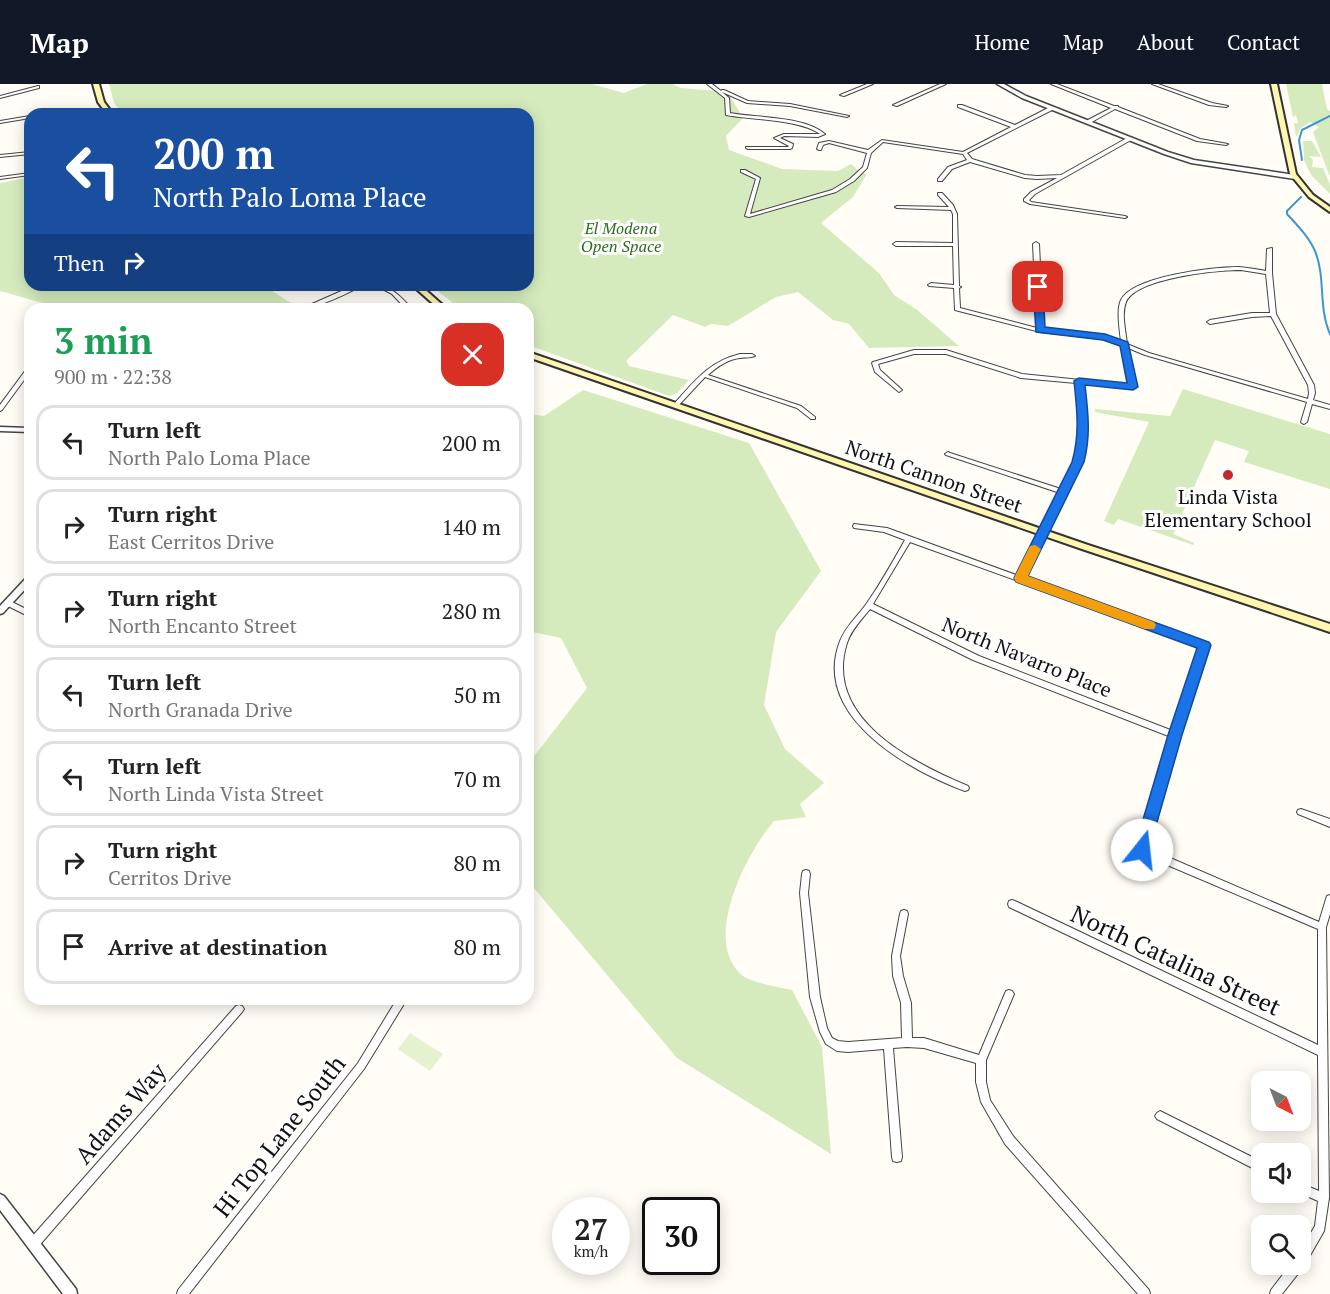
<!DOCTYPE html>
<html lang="en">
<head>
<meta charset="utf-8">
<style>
	:root { --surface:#fff; --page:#f2f2f2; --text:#222; --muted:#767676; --line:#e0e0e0; --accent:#111827 }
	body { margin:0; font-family:"PT Serif",serif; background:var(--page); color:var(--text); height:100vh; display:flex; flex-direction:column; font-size:22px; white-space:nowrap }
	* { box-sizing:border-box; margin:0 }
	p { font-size:20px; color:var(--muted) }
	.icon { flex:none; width:33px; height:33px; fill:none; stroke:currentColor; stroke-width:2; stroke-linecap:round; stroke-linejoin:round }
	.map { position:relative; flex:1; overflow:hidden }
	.drawer { position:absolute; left:24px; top:219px; width:510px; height:702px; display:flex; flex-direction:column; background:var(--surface); border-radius:18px; box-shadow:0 3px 15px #0003 }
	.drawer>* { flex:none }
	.hud { position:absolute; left:24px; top:24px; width:510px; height:183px; border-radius:18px; box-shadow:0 3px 15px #0003; background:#1a4fa0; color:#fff; overflow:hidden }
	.needle { width:39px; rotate:138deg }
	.buttons { position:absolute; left:1251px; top:987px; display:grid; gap:12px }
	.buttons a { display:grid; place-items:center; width:60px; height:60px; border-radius:12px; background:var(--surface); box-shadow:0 3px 15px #0003; font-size:30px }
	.speed { position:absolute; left:552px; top:1113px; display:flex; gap:12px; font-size:30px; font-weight:700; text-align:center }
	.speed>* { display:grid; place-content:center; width:78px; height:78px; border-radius:50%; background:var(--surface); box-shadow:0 3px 15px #0003; line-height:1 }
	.speed small { font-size:15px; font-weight:400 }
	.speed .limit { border:3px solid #111; border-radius:9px; background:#fff; color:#111 }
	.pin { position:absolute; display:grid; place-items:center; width:51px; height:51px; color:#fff; margin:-26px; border-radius:12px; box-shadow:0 3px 9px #0006 }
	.me { position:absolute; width:66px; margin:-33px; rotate:16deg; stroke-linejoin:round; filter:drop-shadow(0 0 4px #0008) }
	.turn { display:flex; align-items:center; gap:21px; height:126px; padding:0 30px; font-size:27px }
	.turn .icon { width:78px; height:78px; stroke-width:2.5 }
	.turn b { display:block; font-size:42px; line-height:51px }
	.then { display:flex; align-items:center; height:57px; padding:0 30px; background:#0003; gap:12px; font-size:22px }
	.round { display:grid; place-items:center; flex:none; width:63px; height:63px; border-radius:18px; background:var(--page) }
	.summary { display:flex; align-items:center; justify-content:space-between; height:102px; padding:0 30px }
	h1 { font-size:36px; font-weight:600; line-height:45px; color:#1e9e55 }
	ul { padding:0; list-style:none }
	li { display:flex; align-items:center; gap:18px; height:75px; margin:0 12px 9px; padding:0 18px; border:3px solid var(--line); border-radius:18px }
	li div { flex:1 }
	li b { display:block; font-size:22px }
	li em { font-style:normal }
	header { display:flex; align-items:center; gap:36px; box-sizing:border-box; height:84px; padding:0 30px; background:var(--accent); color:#fff }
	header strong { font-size:28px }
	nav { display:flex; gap:33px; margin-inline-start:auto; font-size:21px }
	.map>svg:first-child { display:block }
	.green { fill:#d5ebbd }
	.pitch { fill:#e6f2cf }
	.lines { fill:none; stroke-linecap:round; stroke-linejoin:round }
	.stream { stroke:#3f96cf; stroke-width:2 }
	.minor-casing { stroke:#444; stroke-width:2 }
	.tertiary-casing { stroke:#444; stroke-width:3 }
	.secondary-casing { stroke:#333; stroke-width:4 }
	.minor { fill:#fff; fill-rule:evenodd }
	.tertiary { fill:#fff; fill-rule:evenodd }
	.secondary { fill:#fff6b0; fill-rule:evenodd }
	.route { fill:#1a73e8; stroke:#114b97; stroke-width:1.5 }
	.slow { fill:#f59e0b }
	.poi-dot { fill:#c4262e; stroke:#fff; stroke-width:2 }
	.labels { text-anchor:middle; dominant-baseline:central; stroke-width:6; stroke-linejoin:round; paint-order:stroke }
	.far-park-label { font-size:16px; font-style:italic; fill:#2f6b1f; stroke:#fff }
	.street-label { font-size:20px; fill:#111; stroke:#fff }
	.poi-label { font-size:20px; fill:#111; stroke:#fff }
	.near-street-label { font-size:24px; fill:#111; stroke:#fff }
</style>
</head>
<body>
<header>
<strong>Map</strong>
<nav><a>Home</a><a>Map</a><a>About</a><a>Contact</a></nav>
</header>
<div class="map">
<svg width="1330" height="1210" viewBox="0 0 1330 1210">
	<rect width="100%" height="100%" fill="#fffdf5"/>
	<!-- green -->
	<g class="green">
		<polygon points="109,0 592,0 624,9 647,0 672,0 681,4 717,7 730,12 743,34 726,52 729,66 782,85 838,87 851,80 861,89 867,90 853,113 821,139 879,189 894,211 916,225 959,262 869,264 849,240 833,236 798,208 776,213 728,242 711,240 705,243 673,231 626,277 629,282 689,296 677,309 669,312 528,261 528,225 461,225 430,201 528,201 528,30 123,30 114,19"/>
		<polygon points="1286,0 1322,0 1327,25 1330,27 1330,93 1313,48 1319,43 1310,38 1301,44 1296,53 1294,39 1298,39 1296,31 1293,33"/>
		<polygon points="1303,57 1312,57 1321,73 1309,72 1313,76 1312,83 1323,84 1330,101 1330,110 1311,91 1304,76"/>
		<polygon points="30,93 30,201 290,201 272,207 291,219 285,225 64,225 0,207 0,99"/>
		<polygon points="1183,305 1330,350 1330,405 1244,378 1249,367 1215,356 1173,450 1194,459 1193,461 1118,435 1114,441 1104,437 1149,338 1095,328 1095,325 1170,332"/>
		<path d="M583,306L749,359L821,487L776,548L764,621L785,665L824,699L800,720L806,733L774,737C747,768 700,858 743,892C752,899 780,903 792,906L822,963L831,1070L677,974L528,797V680L587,604L561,554L528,547V330L544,332Z"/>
	</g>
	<!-- pitch -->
	<polygon class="pitch" points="410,949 443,970 430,987 398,965"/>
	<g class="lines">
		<!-- stream -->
		<g class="stream">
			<polyline points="1302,76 1299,56 1302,46 1330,32"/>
			<path d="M1301,113L1287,127V130C1297,141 1309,153 1315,167C1326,194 1318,223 1330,250"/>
		</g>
		<defs>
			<g id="minor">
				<path d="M707,0H712L721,7L722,6H724L748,17L790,20L849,32L847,33L790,22L747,19L722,8L729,14L730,29C757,34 805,32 825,50L818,53L784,52L780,54L793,60L792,64L790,65H748L746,64V63H788L789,62L774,54L784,50H820C799,35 752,36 726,31L725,14Z"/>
				<polygon points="867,0 873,0 844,12 840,11"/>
				<polygon points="940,0 946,0 897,22 893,21"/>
				<polygon points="1051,0 1057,0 1114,22 1118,22 1118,23 1200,55 1228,60 1226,61 1197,57 1115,25 1090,39 1086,39 1086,37 1111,24"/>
				<polygon points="1152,0 1158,0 1212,19 1228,22 1226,23 1209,21"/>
				<polygon points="38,2 39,2 39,4 0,14 0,12"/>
				<polygon points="958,21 962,21 1015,41 1050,23 1054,23 1054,25 967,69 972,75 1025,91 1037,92 1061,91 1127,54 1131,54 1131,56 1035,110 1029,116 1031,118 1125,132 1127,133 1125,134 1030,120 1024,117 1024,115 1031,108 1057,94 1037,95 1025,94 970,78 952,85 942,97 938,97 938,95 948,83 967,76 963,70 883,58 871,69 867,84 854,97 836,108 749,133 745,132 756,95 741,88 741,86 745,86 760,94 750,130 832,106 850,95 863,83 867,69 829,59 823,61 821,66 819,66 817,65 819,59 829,57 868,66 882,56 963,68 1011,43 958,23"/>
				<polygon points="41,29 44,29 44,30 39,30"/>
				<polygon points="30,32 30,34 0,39 0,37"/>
				<polygon points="30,68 30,70 0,73 0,71"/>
				<polygon points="30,89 30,91 0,95 0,93"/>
				<path d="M938,109H942L953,121L957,130L959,202L961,203L959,204L960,224L1037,244L1033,160L1036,158L1039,160L1043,245L1105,251L1121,258C1120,247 1116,226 1121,216C1133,192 1214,183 1239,183C1248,184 1257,185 1266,187L1267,165L1272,164V189L1276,230L1314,301L1315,309L1313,316L1330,321V325L1312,320L1307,338L1304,340L1302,339L1301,338L1307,318L1145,271L1128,264L1136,303L1135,304L1082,300C1086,326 1087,352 1081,378L1024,494L1208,560L1209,562L1179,651L1147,764L1319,838L1326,815L1327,812L1330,811V830L1326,843L1329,1114L1324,1147L1304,1182L1282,1210H1270L1271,1206L1291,1180H1300V1167L1315,1142L1318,1117L1298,1108H1300V1099L1319,1107L1318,971L1009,823L1008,820L1009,817L1012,816L1015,817L1318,961V845L1139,769L1138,766L1171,653L973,576L870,525C862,535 851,546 847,559C823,634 911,678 968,702L969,704L968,706L965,707C908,686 811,632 840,557C846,542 858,532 867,519C881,499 893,477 905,456L884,448L854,444L853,442L854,440L887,444L1019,492L1060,409L946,371L945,370L948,368L950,369L1061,405C1066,397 1071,388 1074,380C1084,355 1080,324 1076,299L1021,294L946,270H914L878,280L880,286L901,305L902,306L899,308L875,288L872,279L873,278L914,266H946L1022,290L1130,301L1122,262L1104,255L1040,248L955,226L954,204L929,202L928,201L931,199L954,201L953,162H896L893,160L896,158L953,159V130L951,126L897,124L895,123L897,122L949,123L938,111ZM1241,186L1266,190L1270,229H1252L1210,236L1207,238L1210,240L1252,233L1271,232L1308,301L1309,309L1308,315L1149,269L1127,260C1126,248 1121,230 1126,218C1136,194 1217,186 1241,186ZM910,458L1201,563L1173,647L979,572L873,520Z"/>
				<path d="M355,201H362C350,209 311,227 298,224L312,220Z"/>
				<path d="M375,201C391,201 402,214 412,225H406L392,210Z"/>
				<path d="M740,270H752L755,272C750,274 746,273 740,274C728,275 717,283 708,291L801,322L815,333V335H811L797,324L705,293L678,322H674V320C695,297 708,278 740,270Z"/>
				<polygon points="30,282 30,288 2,326 0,327 0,321 28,283"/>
				<polygon points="528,297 531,298 532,299 528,301"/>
				<polygon points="8,516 30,527 30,533 6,521 4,519"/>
				<polygon points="1301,725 1330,735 1330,743 1298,730 1297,728 1298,726"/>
				<polygon points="806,786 809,787 810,790 808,809 820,913 827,944 832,954 838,957 848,958 902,954 901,919 893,892 892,872 900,830 901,827 904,826 907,827 908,830 900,872 903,892 911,919 912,954 924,954 979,971 1006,907 1009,906 1012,907 1014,910 986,976 986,998 990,1016 1013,1052 1149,1206 1150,1210 1138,1210 1005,1060 981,1018 976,998 976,979 924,964 907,963 893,964 902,1073 901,1077 897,1078 893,1077 892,1073 884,965 848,968 837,967 826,960 820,948 810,913 800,809 802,790 803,787"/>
				<polygon points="397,915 407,915 364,985 189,1210 177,1210 178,1206 358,979"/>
				<polygon points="239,921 242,922 244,925 242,928 37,1164 33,1165 29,1164 28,1160 29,1156 236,922"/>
				<polygon points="1160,1027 1262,1078 1262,1089 1157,1035 1155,1032 1157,1029"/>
			</g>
			<g id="tertiary">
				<polygon points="997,0 1004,0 1026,12 1168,68 1194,76 1295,91 1298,93 1295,95 1191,79 1164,70 1022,14"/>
				<polygon points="0,343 30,344 30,348 0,347"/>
				<polygon points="30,492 30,500 3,529 0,530 0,522 27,493"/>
				<polygon points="0,1110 4,1112 76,1205 77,1210 63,1210 0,1126"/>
			</g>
			<g id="secondary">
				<polygon points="93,0 99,0 104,18 113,30 107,30 98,18"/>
				<polygon points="1271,0 1277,0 1296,90 1313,111 1330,123 1330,128 1309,113 1290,90"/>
				<polygon points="412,201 420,201 447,225 439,225"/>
				<polygon points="528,268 1088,461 1330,540 1330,548 1082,465 528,273"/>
			</g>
		</defs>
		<!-- minor casing -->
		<use href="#minor" class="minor-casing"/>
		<!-- tertiary casing -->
		<use href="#tertiary" class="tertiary-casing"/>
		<!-- secondary casing -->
		<use href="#secondary" class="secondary-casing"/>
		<!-- minor -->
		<use href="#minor" class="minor"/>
		<!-- tertiary -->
		<use href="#tertiary" class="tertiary"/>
		<!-- secondary -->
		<use href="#secondary" class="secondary"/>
	</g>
	<!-- route -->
	<path class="route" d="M1038,200L1043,203L1045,243L1105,250L1128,258L1138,303L1133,306L1085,301C1088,328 1091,351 1084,378L1028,492L1209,558L1211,561L1182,651L1149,766L1147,771L1142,773L1136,771L1134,766L1168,651L1197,564L1016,498L1014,494L1072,378C1080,350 1077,326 1074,297L1079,294L1127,299L1120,262L1103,256L1036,248L1033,203Z"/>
	<!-- slow -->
	<polygon class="slow" points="1035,461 1041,465 1028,492 1154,538 1156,541 1154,545 1145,545 1016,498 1014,494 1030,462"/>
	<!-- markers -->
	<circle class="poi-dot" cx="1228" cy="391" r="6"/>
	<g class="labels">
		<!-- far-park labels -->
		<g class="far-park-label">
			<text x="621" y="144">El Modena<tspan x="621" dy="18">Open Space</tspan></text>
		</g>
		<!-- street labels -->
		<g class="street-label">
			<text transform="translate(934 392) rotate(19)">North Cannon Street</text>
			<text transform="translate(1027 573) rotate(22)">North Navarro Place</text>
		</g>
		<!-- poi labels -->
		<g class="poi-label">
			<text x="1228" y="412">Linda Vista<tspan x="1228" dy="23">Elementary School</tspan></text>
		</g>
		<!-- near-street labels -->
		<g class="near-street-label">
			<text transform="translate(1176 876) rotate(25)">North Catalina Street</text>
			<text transform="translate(120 1029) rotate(-49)">Adams Way</text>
			<text transform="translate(279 1052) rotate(-52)">Hi Top Lane South</text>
		</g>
	</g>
</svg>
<div class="buttons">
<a><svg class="needle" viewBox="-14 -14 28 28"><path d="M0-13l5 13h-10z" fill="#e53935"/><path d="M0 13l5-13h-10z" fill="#767676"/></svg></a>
<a><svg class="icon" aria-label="sound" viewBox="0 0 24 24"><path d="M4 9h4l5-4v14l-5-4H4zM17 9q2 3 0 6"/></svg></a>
<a><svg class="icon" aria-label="search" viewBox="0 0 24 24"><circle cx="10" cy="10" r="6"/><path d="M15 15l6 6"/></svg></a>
</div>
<div class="speed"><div>27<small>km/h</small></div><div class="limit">30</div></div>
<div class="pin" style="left:1038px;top:203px;background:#d93025"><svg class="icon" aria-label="arrive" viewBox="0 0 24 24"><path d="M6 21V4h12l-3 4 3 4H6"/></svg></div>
<svg class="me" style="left:1142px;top:766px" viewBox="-20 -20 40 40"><circle r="19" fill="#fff"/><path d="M0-13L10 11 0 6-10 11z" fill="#1a73e8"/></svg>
<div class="hud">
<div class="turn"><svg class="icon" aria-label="left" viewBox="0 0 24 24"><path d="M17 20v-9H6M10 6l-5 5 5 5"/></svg><div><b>200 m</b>North Palo Loma Place</div></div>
<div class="then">Then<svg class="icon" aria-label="right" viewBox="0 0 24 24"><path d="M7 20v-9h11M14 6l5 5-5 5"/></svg></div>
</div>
<section class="drawer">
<div class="summary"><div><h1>3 min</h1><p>900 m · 22:38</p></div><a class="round" style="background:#d93025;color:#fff"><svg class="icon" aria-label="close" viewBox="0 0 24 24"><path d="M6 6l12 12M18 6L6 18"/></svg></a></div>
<ul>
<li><svg class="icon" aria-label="left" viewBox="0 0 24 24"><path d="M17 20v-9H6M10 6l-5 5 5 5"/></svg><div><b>Turn left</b><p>North Palo Loma Place</p></div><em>200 m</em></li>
<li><svg class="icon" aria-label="right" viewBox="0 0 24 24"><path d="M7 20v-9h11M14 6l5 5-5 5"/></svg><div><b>Turn right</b><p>East Cerritos Drive</p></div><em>140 m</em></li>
<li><svg class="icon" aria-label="right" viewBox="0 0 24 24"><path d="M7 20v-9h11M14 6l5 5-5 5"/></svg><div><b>Turn right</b><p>North Encanto Street</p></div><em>280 m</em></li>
<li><svg class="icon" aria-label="left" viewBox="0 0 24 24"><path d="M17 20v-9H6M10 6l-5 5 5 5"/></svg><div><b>Turn left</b><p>North Granada Drive</p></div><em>50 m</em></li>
<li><svg class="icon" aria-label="left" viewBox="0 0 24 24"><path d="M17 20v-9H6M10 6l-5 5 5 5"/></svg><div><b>Turn left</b><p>North Linda Vista Street</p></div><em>70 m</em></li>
<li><svg class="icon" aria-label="right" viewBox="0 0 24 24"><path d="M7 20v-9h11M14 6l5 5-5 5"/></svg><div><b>Turn right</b><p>Cerritos Drive</p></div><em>80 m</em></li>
<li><svg class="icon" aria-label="arrive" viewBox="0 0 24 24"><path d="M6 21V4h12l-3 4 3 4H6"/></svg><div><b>Arrive at destination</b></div><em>80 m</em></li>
</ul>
</section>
</div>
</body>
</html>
